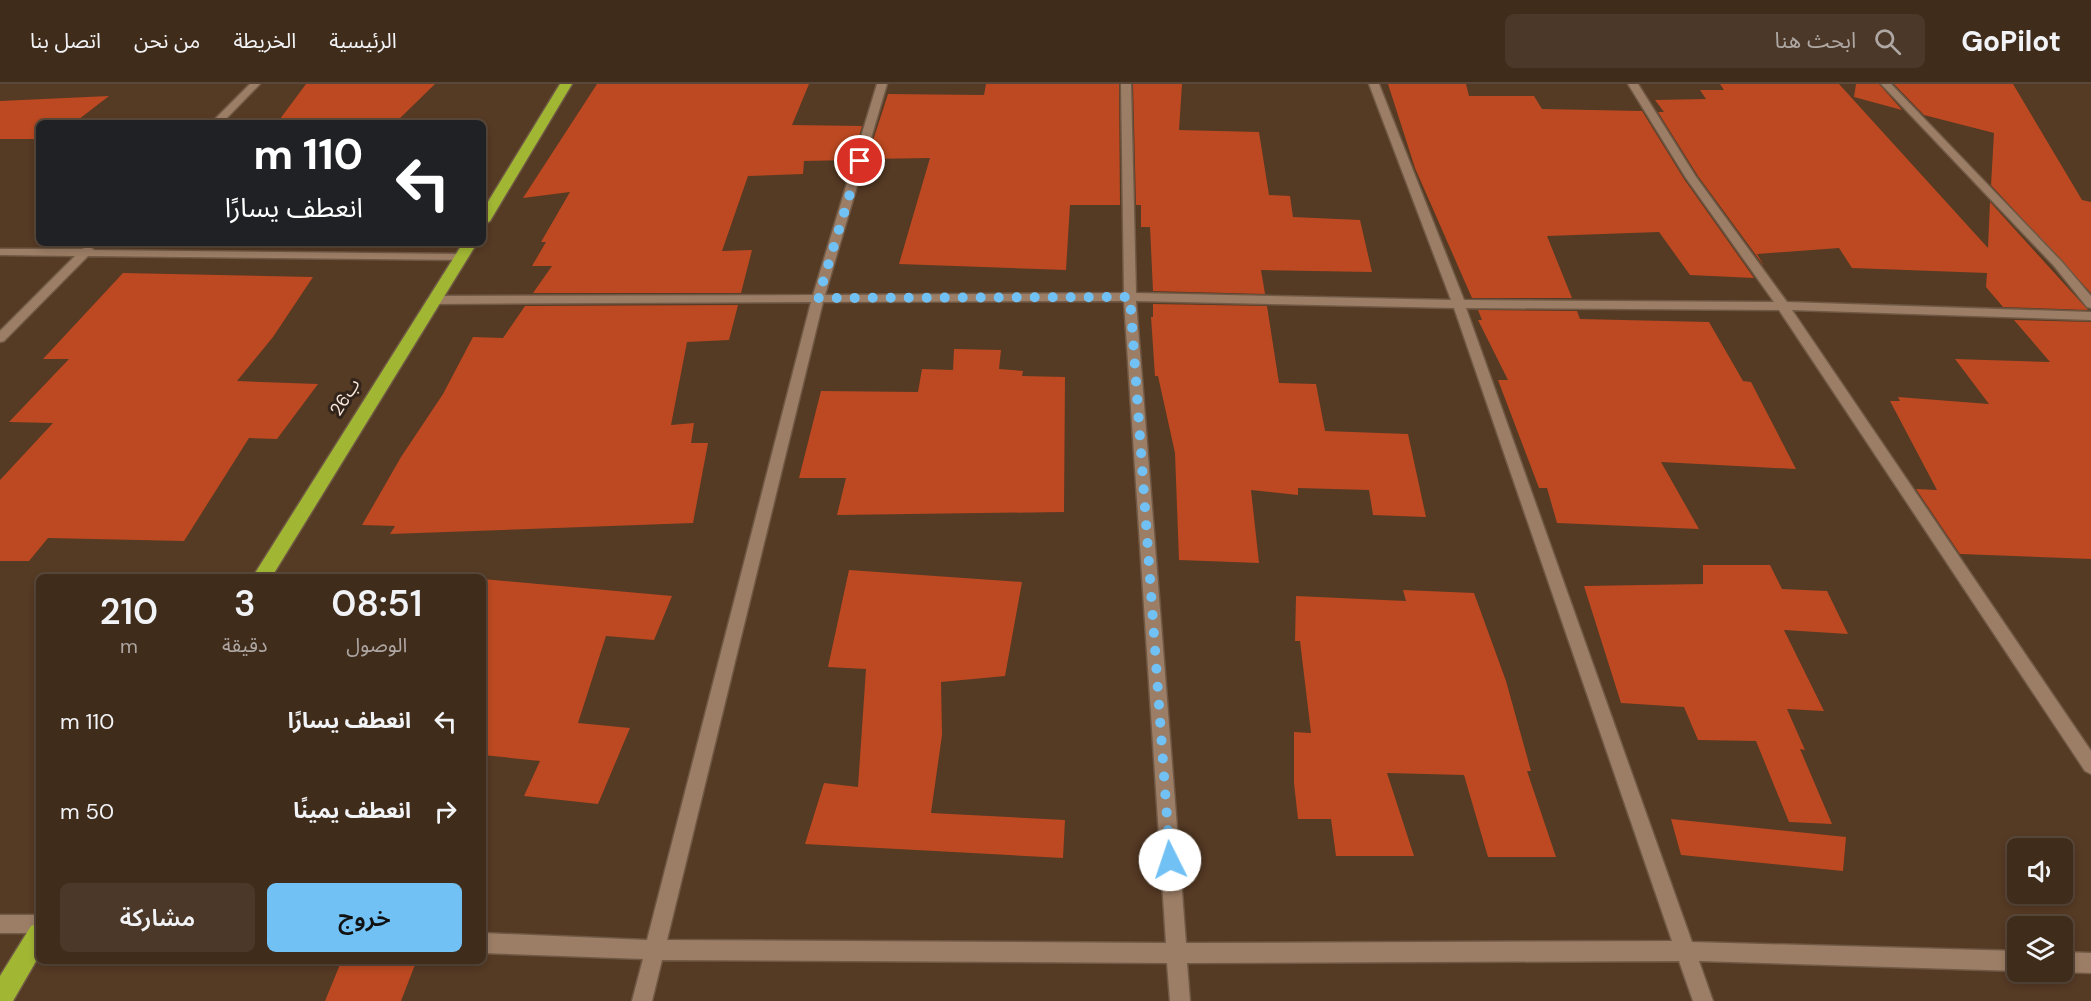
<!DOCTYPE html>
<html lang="ar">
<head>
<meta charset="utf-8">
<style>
	:root { --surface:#402c1b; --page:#4b3828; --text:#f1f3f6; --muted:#aea7a3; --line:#59483a; --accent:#71c1f5 }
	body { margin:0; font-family:"DM Sans","Noto Sans Arabic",sans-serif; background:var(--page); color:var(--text); direction:rtl; height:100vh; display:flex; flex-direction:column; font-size:22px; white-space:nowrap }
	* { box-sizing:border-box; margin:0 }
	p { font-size:20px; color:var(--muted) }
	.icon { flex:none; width:33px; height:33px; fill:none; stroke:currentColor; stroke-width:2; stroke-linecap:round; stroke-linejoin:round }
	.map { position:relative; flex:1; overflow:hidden; direction:ltr }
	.details { position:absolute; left:36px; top:490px; width:450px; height:390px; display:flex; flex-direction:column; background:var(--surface); border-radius:9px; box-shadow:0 3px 9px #0003,0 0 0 2px var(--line); direction:rtl }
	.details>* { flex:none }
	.banner { position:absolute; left:36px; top:36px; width:450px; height:126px; border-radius:9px; box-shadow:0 3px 9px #0003,0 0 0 2px var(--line); direction:rtl; background:#202124; color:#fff; overflow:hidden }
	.buttons { position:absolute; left:2007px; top:754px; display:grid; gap:12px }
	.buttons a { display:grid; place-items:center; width:66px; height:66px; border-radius:9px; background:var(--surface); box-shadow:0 3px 9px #0003,0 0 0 2px var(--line); font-size:30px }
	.pin { position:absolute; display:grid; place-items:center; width:51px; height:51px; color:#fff; margin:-26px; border:3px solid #fff; border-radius:50%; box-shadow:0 2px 6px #0007 }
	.me { position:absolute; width:66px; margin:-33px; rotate:356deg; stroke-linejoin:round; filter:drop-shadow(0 0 4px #0008) }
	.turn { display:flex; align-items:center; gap:21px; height:126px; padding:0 24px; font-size:27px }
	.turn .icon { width:78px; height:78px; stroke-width:2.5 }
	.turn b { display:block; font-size:42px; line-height:51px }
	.eta { display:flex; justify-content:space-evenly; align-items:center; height:102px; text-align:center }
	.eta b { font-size:36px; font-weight:600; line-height:42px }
	.cta { display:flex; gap:12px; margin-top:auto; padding:12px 24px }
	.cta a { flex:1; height:69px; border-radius:9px; background:var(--accent); color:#111; font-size:24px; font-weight:600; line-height:69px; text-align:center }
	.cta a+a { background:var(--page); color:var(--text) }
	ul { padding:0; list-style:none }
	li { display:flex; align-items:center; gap:18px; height:90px; padding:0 24px }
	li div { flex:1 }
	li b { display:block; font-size:22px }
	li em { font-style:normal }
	header { display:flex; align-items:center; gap:36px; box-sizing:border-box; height:84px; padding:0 30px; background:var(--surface); border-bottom:2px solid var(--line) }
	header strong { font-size:28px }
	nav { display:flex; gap:33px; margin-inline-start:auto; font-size:21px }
	.search { width:420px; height:54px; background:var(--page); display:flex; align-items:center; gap:15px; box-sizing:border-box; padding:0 21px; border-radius:9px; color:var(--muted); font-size:22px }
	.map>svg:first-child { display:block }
	.building { fill:#bc4921 }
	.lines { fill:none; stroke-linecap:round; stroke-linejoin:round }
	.street-casing { stroke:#6f5844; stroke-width:3 }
	.secondary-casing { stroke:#6f5844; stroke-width:3 }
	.highway-casing { stroke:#6f5844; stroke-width:3 }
	.street { fill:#9c7d65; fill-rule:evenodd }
	.secondary { fill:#9c7d65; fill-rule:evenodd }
	.highway { fill:#a1b733; fill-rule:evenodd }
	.route { stroke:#71c1f5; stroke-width:10; stroke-dasharray:0 18 }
	.labels { text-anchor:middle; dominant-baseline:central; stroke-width:6; stroke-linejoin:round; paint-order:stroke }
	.street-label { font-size:18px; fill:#f9e7da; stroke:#31241a }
</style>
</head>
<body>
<header>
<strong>GoPilot</strong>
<div class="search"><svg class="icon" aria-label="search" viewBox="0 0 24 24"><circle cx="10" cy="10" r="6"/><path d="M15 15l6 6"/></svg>ابحث هنا</div>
<nav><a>الرئيسية</a><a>الخريطة</a><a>من نحن</a><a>اتصل بنا</a></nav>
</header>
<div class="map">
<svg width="2091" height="917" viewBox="0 0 2091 917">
	<rect width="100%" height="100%" fill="#553a24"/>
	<!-- building -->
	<g class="building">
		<polygon points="306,0 435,0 395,39 277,39"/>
		<polygon points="597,0 809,0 792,41 862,42 852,76 804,77 803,90 748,92 722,167 752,166 741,209 533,209 552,182 532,182 546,158 541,158 570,108 523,114"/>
		<polygon points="986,0 1119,0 1120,121 1070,121 1066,186 899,180 930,74 867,75 888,10 984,11"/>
		<polygon points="1133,0 1182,0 1179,46 1259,48 1269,111 1290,112 1293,133 1360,136 1372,188 1261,186 1265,210 1153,207 1150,143 1141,143 1141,121 1136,121"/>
		<polygon points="1388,0 1466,0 1469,12 1534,12 1542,25 1642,27 1684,95 1754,194 1690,191 1659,148 1547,152 1572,214 1472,214 1415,84"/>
		<polygon points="1720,0 1839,0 1988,164 1990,118 2088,226 2003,223 1986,203 1987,189 1852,184 1839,164 1757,170 1764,182 1698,92 1658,28 1664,28 1655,16 1706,15 1700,6 1724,6"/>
		<polygon points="1856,0 1879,0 1902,26 1854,13"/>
		<polygon points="1894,0 2013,0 2082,116 2091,118 2091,209 1991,101 1994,49 1924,31"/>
		<polygon points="109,12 74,39 39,39 39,55 0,55 0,17"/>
		<polygon points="123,189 313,193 273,253 237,297 318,300 277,355 249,354 184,457 48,454 29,477 0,477 0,396 53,339 9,338 69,275 43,275"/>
		<polygon points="1153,220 1267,222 1279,299 1316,300 1325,347 1408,350 1426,433 1373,431 1369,406 1298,404 1298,411 1251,406 1259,479 1179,476 1175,369 1158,292 1155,292 1151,233 1153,233"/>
		<polygon points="738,221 729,256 687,258 671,341 694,339 691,359 708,359 693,439 390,450 395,442 362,441 401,373 443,310 473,253 503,254 525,222"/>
		<polygon points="1478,226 1577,227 1580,235 1709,238 1743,297 1751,298 1796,385 1661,378 1699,445 1557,439 1547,404 1539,404 1498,296 1508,296 1478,236 1482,236"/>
		<polygon points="2014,236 2091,238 2091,475 1960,470 1916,405 1937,406 1890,317 1900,317 1898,313 1989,320 1955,275 2050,278"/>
		<polygon points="954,265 1001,266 999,285 1023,287 1022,292 1065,293 1064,428 837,431 846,394 799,394 821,307 918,308 922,285 953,286"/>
		<polygon points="1703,481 1770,481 1782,505 1827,507 1848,550 1784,546 1824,627 1787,625 1805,666 1800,665 1832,740 1789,738 1756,657 1698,656 1684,623 1621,619 1584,502 1703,500"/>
		<polygon points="849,486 1022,498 1005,592 941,598 942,651 931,729 1065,736 1063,774 805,760 824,699 858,703 866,585 828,583"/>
		<polygon points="483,495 672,512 654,556 606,552 578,639 630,644 598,720 524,712 540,677 483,671"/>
		<polygon points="1403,506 1474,509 1506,597 1531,687 1527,687 1556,773 1488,773 1464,691 1387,689 1414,772 1336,772 1331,735 1298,735 1294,699 1294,648 1311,649 1300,557 1295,557 1296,512 1406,517"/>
		<polygon points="1671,735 1846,753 1843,787 1681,771"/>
		<polygon points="341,878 416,878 401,917 325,917"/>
	</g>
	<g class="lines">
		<defs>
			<g id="street">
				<polygon points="250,0 260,0 222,39 211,39"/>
				<path d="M877,0H887L825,211L1124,209L1121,0H1131L1136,209L1451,216L1369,0H1379L1464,216L1774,218L1686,94L1628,0H1638L1696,93L1787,218L2091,228V236L1792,226L2091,667V690L2085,687L1779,226L1466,224L1692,858L2018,867V887L1699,877L1713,917H1693L1679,877L1187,879L1190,917H1170L1167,879L662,876L652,917H632L643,875L483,869V849L647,856L811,218L433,220L427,216L433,212L813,211ZM1124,217L1166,859L667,856L823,218ZM1136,217L1454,224L1672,857L1186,859Z"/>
				<polygon points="1881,0 1891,0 2062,178 2091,212 2091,224 2087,223 2054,182"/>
				<polygon points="89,162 94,166 462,170 468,173 462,176 88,172 4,257 0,258 0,247 75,172 0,171 0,165 82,165"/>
				<polygon points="2062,868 2091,869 2091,889 2062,888"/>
			</g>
			<rect id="secondary" x="0" y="831" width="39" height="18"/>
			<g id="highway">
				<polygon points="560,0 572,0 490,137 483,141 483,126"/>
				<polygon points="463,159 477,159 271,494 252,494"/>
				<polygon points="39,839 39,872 13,917 0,917 0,892 31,842"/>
			</g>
		</defs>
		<!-- street casing -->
		<use href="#street" class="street-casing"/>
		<!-- secondary casing -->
		<use href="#secondary" class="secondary-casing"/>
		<!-- highway casing -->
		<use href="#highway" class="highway-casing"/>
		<!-- street -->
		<use href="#street" class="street"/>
		<!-- secondary -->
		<use href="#secondary" class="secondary"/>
		<!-- highway -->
		<use href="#highway" class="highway"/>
	</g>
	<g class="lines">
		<!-- route -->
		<polyline class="route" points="860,77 818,214 1130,213 1170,776"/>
	</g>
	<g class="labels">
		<!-- street labels -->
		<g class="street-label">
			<text transform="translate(345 313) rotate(-58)">26ب</text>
		</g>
	</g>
</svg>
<div class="buttons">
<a><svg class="icon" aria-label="sound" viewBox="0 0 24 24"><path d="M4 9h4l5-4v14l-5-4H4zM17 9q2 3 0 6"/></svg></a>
<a><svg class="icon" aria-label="layers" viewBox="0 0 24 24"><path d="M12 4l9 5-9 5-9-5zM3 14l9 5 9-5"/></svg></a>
</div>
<div class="pin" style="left:860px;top:77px;background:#d93025"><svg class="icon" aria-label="arrive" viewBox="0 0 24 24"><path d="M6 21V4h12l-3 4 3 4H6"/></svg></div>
<svg class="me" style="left:1170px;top:776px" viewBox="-20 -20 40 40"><circle r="19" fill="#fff"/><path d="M0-13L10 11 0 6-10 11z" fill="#71c1f5"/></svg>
<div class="banner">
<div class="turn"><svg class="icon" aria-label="left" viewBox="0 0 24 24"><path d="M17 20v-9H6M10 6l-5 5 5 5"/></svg><div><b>110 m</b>انعطف يسارًا</div></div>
</div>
<section class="details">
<div class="eta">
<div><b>08:51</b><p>الوصول</p></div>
<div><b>3</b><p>دقيقة</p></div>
<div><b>210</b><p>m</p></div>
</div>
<ul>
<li><svg class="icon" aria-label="left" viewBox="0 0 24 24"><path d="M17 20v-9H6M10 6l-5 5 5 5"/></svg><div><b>انعطف يسارًا</b></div><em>110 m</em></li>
<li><svg class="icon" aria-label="right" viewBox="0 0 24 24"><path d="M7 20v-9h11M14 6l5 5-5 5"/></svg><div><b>انعطف يمينًا</b></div><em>50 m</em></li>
</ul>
<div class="cta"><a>خروج</a><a>مشاركة</a></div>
</section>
</div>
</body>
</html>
